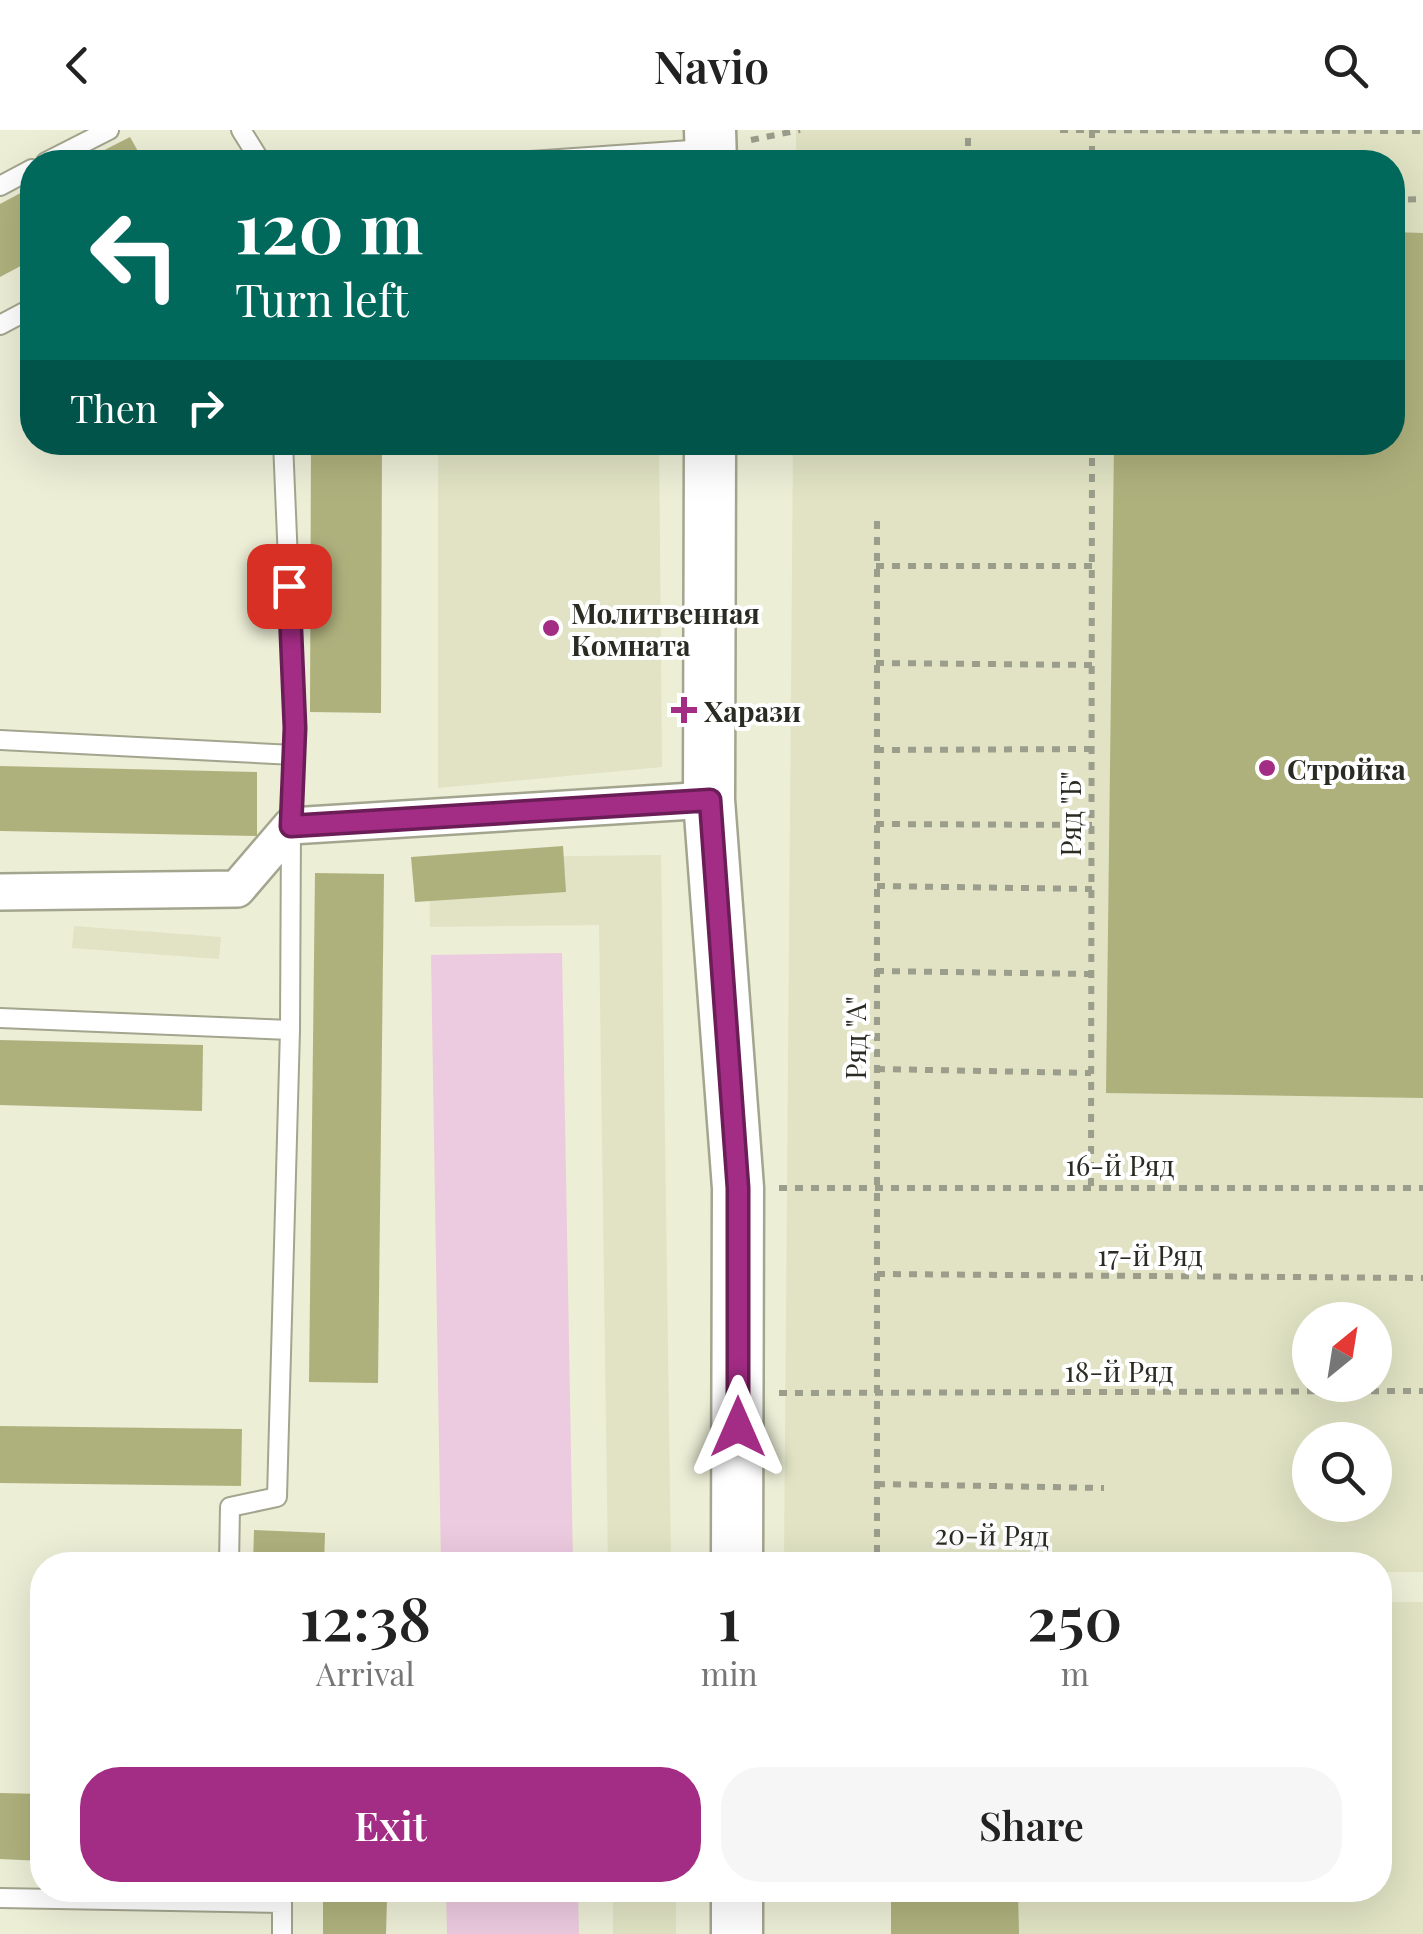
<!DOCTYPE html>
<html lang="en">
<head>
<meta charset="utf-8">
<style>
	:root { --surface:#fff; --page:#f6f6f6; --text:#222; --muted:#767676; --accent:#a32c85 }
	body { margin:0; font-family:"Playfair Display",serif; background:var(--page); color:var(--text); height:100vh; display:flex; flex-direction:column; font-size:38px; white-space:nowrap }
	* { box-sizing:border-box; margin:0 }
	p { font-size:32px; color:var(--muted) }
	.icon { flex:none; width:55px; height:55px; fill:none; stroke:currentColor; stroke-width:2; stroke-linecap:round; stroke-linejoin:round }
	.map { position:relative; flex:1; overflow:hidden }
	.side { position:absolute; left:30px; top:1422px; width:1362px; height:350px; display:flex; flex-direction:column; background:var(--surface); border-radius:40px; box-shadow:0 10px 40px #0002 }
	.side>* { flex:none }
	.guide { position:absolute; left:20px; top:20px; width:1385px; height:305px; border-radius:40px; box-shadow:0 10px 40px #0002; background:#00695c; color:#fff; overflow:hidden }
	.needle { width:65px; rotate:30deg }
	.fabs { position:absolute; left:1292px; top:1172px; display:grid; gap:20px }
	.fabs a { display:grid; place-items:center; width:100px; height:100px; border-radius:50%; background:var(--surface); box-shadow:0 10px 40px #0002; font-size:50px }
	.pin { position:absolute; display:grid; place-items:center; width:85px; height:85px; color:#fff; margin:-42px; border-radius:20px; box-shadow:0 5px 15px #0006 }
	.me { position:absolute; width:110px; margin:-55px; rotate:0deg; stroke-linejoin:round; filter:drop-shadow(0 0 8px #0008) }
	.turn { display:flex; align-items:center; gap:35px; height:210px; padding:0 50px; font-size:45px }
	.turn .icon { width:130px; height:130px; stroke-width:2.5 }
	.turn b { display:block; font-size:70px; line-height:85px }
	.then { display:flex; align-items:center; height:95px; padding:0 50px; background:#0003; gap:20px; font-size:38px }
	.eta { display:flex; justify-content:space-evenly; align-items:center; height:170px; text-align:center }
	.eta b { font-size:60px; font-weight:600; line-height:70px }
	.cta { display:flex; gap:20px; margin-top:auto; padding:20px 50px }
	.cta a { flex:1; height:115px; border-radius:40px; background:var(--accent); color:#fff; font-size:40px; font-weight:600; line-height:115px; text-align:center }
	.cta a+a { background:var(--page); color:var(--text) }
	header { display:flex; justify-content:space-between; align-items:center; height:130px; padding:0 50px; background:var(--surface); font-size:45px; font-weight:600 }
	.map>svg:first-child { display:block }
	.built { fill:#e1e3c4; fill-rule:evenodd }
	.green { fill:#eccadf }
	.building { fill:#afb17d }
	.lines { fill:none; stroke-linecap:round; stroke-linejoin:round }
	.service-casing { stroke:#a4a58f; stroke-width:22 }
	.minor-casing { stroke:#a4a58f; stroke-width:40 }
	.secondary-casing { stroke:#a4a58f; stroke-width:55 }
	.path { stroke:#9c9e8c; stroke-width:6; stroke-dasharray:8 8; stroke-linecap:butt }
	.service { stroke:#fff; stroke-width:18 }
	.minor { stroke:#fff; stroke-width:35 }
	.secondary { stroke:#fff; stroke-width:50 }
	.route-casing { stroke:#6a1d56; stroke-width:25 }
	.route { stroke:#a32c85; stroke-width:18 }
	.poi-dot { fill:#a32c85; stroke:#fff; stroke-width:4 }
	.labels { text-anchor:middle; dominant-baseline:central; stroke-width:8; stroke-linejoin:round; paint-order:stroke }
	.poi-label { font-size:28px; font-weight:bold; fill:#2a2b22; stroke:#fff; text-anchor:start }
	.street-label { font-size:28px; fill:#2a2b22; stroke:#fff }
</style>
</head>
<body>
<header><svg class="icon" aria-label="back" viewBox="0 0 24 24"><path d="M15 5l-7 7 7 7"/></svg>Navio<svg class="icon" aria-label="search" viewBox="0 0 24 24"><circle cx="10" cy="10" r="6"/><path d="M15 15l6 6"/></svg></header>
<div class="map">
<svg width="1423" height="1804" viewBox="0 0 1423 1804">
	<rect width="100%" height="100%" fill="#eceed6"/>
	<!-- built -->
	<g class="built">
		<path d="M796,0H1423V1442H1380V1435H784L793,313L1392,312V32H796ZM1310,1190H1375V1255H1310ZM1310,1310H1375V1375H1310Z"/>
		<polygon points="438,313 659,313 662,637 438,658"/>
		<polygon points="661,725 671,1435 608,1435 599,795 430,797 429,728"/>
		<polygon points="74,796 221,807 219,829 72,818"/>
		<polygon points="1380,1472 1423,1472 1423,1804 896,1804 896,1760 1380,1760"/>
		<rect x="613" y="1760" width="63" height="44"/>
	</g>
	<!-- green -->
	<g class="green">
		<polygon points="562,823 573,1435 441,1435 431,825"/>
		<polygon points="446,1760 578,1760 579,1804 447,1804"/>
	</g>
	<!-- building -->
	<g class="building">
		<polygon points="130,7 144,32 81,32"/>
		<polygon points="32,57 32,130 0,147 0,74"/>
		<polygon points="1392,102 1423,103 1423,968 1106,963 1114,312 1392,312"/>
		<polygon points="311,312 382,312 381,583 310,582"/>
		<polygon points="0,636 257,642 257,706 0,701"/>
		<polygon points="563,716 566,762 415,772 411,727"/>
		<polygon points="315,743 384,744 378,1253 309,1252"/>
		<polygon points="0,910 203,915 202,981 0,975"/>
		<polygon points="0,1296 242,1299 241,1356 0,1353"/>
		<polygon points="254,1400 325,1403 324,1435 253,1435"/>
		<polygon points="0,1663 42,1664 42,1731 0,1729"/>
		<polygon points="891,1760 1018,1760 1019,1804 891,1804"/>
		<polygon points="323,1766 387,1768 386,1804 323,1804"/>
	</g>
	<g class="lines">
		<defs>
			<g id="service">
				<polyline points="241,0 261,32"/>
				<polyline points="46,32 109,0"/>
				<polyline points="516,32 705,19"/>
				<polyline points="0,56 32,39"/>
				<polyline points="0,195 32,178"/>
				<polyline points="0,610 294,625"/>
				<polyline points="0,888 290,900"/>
				<polyline points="229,1435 230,1377 277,1367 290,900 291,696 295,598 283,312"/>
				<polyline points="0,1768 282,1773 282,1804"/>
			</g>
			<polyline id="minor" points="0,762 237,759 291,696 709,670"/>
			<g id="secondary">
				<polyline points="710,0 711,32"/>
				<polyline points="710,312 709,670 738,1058 737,1435"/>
				<polyline points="737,1804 737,1760"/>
			</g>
		</defs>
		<!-- service casing -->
		<use href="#service" class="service-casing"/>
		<!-- minor casing -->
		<use href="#minor" class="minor-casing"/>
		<!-- secondary casing -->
		<use href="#secondary" class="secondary-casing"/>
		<!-- path -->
		<g class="path">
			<polyline points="1060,0 1423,1"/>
			<polyline points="1092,0 1092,32"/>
			<polyline points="751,10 800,0"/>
			<polyline points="968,32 968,0"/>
			<polyline points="1392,70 1423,69"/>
			<polyline points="877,391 877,1426 1106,1428"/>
			<polyline points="876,436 1092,436"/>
			<polyline points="876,533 1092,535"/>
			<polyline points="876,620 1092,619"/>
			<polyline points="876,694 1092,695"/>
			<polyline points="877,756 1092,759"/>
			<polyline points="876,841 1092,844"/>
			<polyline points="877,939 1091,943"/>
			<polyline points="1091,1056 1092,312"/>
			<polyline points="779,1058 1423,1058"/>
			<polyline points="877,1144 1423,1148"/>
			<polyline points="779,1263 1423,1261"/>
			<polyline points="877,1354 1104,1358"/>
		</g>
		<!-- service -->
		<use href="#service" class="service"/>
		<!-- minor -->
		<use href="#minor" class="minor"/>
		<!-- secondary -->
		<use href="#secondary" class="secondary"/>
	</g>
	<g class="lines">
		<defs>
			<polyline id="route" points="289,456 295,598 291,696 710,670 738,1058 738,1297"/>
		</defs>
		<!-- route casing -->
		<use href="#route" class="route-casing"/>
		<!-- route -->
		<use href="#route" class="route"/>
	</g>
	<!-- markers -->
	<g class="poi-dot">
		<circle cx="551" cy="498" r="10"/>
		<path d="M679 565h10v10h10v10h-10v10h-10v-10h-10v-10h10z"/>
		<circle cx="1267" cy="638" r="10"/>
	</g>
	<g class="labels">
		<!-- poi labels -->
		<g class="poi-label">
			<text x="571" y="482">Молитвенная<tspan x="571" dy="32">Комната</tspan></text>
			<text x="704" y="580">Харази</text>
			<text x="1287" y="638">Стройка</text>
		</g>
		<!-- street labels -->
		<g class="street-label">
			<text transform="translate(1069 684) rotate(-90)">Ряд "Б"</text>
			<text transform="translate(854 908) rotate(-90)">Ряд "А"</text>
			<text x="1120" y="1034">16-й Ряд</text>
			<text x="1150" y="1124">17-й Ряд</text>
			<text x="1119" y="1240">18-й Ряд</text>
			<text transform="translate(992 1404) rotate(1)">20-й Ряд</text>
		</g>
	</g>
</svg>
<div class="fabs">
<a><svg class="needle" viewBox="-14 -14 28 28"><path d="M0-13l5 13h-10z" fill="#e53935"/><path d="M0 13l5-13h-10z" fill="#767676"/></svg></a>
<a><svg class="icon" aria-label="search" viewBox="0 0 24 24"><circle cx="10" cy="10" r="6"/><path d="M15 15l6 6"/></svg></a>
</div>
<div class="pin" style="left:289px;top:456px;background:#d93025"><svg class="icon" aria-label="arrive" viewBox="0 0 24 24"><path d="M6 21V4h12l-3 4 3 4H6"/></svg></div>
<svg class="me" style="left:738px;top:1297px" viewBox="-20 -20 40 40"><path d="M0-17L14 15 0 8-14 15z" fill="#a32c85" stroke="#fff" stroke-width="4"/></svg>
<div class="guide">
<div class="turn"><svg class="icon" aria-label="left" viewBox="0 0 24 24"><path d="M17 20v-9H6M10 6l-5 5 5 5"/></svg><div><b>120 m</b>Turn left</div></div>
<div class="then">Then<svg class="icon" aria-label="right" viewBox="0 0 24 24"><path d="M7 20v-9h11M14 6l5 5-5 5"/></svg></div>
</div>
<section class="side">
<div class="eta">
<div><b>12:38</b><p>Arrival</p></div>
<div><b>1</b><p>min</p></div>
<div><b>250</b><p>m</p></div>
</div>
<div class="cta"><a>Exit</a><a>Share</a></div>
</section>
</div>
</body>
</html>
